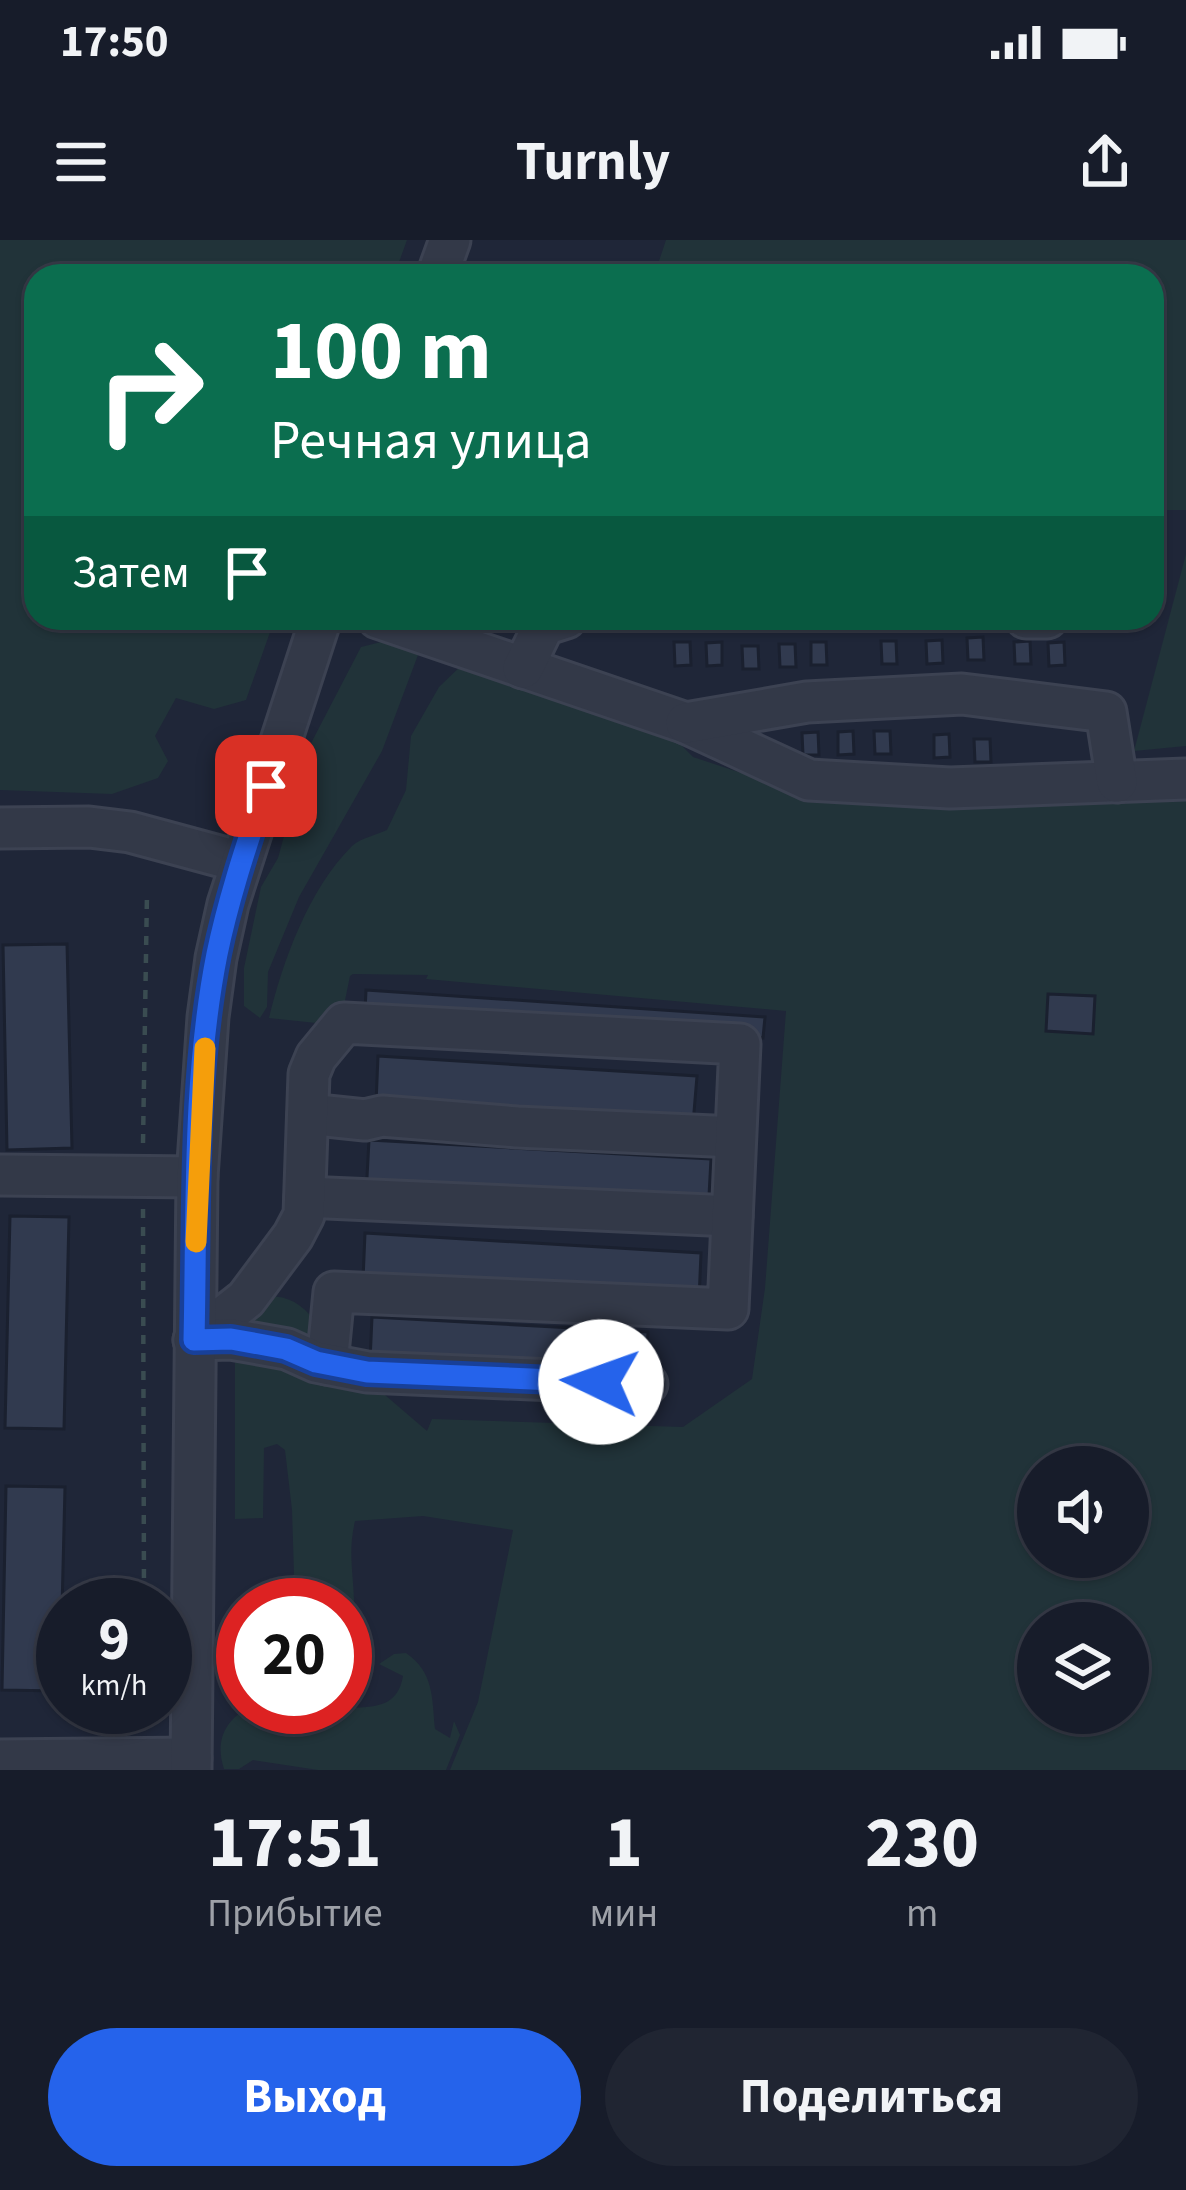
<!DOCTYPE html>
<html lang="ru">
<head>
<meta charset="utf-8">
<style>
	:root { --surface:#171c2a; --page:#202532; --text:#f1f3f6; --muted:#9ea1a8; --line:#363a47; --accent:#2563eb }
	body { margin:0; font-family:"Source Sans 3",sans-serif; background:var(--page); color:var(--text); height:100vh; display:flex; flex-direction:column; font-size:45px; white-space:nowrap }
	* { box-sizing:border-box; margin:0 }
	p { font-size:39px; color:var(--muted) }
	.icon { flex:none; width:66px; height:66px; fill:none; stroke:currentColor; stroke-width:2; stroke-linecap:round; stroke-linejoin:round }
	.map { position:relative; height:1530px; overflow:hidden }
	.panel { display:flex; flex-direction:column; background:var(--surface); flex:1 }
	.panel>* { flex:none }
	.hud { position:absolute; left:24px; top:24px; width:1140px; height:366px; border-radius:36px; box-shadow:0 3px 9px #0004,0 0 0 3px var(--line); background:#0b6e4f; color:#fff; overflow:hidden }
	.controls { position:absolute; left:1017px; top:1206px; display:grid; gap:24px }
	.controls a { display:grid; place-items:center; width:132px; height:132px; border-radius:50%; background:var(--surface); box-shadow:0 3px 9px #0004,0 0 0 3px var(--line); font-size:60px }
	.speed { position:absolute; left:36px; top:1338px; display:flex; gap:24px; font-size:60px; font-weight:700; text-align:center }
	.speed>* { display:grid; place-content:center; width:156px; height:156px; border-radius:50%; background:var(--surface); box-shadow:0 3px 9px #0004,0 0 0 3px var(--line); line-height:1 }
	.speed small { font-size:30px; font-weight:400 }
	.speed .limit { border:18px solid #d22; background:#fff; color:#111 }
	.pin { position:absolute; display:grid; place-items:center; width:102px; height:102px; color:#fff; margin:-51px; border-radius:24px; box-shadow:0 6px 18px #0006 }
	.me { position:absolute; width:132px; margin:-66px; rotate:273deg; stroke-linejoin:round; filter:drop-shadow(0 0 9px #0008) }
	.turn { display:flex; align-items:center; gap:42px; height:252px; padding:0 48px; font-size:54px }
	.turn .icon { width:156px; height:156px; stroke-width:2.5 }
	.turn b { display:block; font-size:84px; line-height:102px }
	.then { display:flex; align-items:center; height:114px; padding:0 48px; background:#0003; gap:24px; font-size:45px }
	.eta { display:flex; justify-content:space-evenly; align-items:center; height:204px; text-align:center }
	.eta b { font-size:72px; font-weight:700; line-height:84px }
	.button { display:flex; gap:24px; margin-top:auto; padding:24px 48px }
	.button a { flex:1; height:138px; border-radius:72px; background:var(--accent); color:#fff; font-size:48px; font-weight:700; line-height:138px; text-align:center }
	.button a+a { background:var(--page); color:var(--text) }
	.status { display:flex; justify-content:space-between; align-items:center; height:84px; padding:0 60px; background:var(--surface); direction:ltr }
	.status svg { height:33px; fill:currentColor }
	header { display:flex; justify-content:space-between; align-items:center; height:156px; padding:0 48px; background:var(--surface); font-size:54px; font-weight:700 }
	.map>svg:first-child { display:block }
	.green { fill:#213339; fill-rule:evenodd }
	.building { fill:#313a4f; stroke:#1a202f; stroke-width:3 }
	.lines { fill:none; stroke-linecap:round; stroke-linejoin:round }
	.minor-casing { stroke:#3c4252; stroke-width:45 }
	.path { stroke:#3a4c51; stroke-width:4.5; stroke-dasharray:9 9; stroke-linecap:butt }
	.minor { stroke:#333948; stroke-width:39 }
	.route-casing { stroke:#184099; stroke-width:30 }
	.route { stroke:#2563eb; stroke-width:21 }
	.slow { stroke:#f59e0b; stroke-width:21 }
</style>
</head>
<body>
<div class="status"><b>17:50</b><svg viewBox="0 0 49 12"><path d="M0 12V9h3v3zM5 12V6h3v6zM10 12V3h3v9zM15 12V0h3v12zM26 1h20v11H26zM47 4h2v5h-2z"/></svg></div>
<header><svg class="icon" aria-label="menu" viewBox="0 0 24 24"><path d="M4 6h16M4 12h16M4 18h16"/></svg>Turnly<svg class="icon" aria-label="share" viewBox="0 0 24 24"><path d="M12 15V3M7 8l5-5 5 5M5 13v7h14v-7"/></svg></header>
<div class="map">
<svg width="1186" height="1530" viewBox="0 0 1186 1530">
	<rect width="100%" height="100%" fill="#1f2638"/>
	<!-- green -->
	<g class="green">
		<polygon points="0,0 407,0 394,36 36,36 36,378 275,378 246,460 214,469 176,458 155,496 168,521 158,538 112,554 0,550"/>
		<polygon points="666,0 1186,0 1186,270 1152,270 1152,36 654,36"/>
		<polygon points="1186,314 1186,506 1134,511"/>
		<polygon points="385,401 404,401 418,415 382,511 299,657 268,732 267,767 260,778 244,766 244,728 261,647 278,618 308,509 361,407"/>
		<path d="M467,420L650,474L693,517L802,553L1186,551V1530H450L478,1462L513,1290L423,1276L355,1281C348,1311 353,1330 354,1360C356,1383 349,1408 345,1430V1365H295L292,1270L285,1210L277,1204L264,1208L263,1278L235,1279V1118L249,1115L378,1149L427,1191L432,1179L683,1187L752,1139L765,1048L786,771L426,739L428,735L353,734L350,736L342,775L326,784L269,778C283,720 309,649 352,606C361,598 376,595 387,590L406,550L411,496L439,447ZM1038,1227H1128V1317H1038ZM1038,1383H1128V1473H1038Z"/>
		<path d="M265,1056C287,1055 301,1063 314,1080L312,1093L301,1102L254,1095L242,1075Z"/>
		<path d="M406,1413C434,1432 432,1458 435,1489L450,1498L454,1481L460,1495L446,1530H318L253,1520L239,1529H224C215,1502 224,1480 250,1467H345V1461L350,1468C377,1467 398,1466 403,1436L379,1424L394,1414Z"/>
	</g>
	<!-- building -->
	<g class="building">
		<polygon points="983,397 984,420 968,420 967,398"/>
		<polygon points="942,400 943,423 927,424 926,401"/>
		<polygon points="881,401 896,401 897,424 882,424"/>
		<polygon points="1030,401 1031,424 1015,424 1014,402"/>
		<polygon points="674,402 690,402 691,425 675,426"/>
		<polygon points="722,402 722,425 707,426 706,403"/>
		<polygon points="811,402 826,402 827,425 811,425"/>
		<polygon points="1064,402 1065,425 1049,426 1048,403"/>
		<polygon points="779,404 795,404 796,427 780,427"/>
		<polygon points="742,406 758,406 759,429 743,429"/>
		<polygon points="853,491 854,514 838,515 838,492"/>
		<polygon points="874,491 890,491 891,514 875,514"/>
		<polygon points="818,492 819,515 803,515 802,493"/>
		<polygon points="949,494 950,517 934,518 934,495"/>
		<polygon points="974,499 990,499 991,522 975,522"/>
		<polygon points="67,704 72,908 7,910 3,705"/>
		<polygon points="366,750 765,777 763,798 365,772"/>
		<polygon points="1048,754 1095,756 1093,794 1046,791"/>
		<polygon points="378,816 697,836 693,884 376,864"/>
		<polygon points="369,900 711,919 708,974 366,956"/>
		<polygon points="10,976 69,977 64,1189 5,1188"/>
		<polygon points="365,993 701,1013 699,1060 363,1040"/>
		<polygon points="372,1077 648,1092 646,1136 370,1121"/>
		<polygon points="6,1246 65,1247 60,1451 2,1450"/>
	</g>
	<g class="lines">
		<defs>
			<g id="minor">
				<polyline points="437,36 450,0"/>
				<polyline points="378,378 686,483 809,540 950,548 1186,539"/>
				<polyline points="1026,378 1047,378"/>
				<polyline points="523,428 544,385 566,378"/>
				<polyline points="686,483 807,462 962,454 1106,472 1117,542"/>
				<polyline points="0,588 89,587 130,592 241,622"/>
				<polyline points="308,874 365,880 382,876 517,887 735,897"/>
				<polyline points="0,935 197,937"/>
				<polyline points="305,957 732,976"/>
				<polyline points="194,1100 246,1059 293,996 304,975 309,834 316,817 344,783 740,804 728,1069 334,1052 327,1124"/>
				<polyline points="194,1100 231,1099 287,1109 316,1122 367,1132 647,1144"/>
				<polyline points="0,1520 191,1518"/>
				<polyline points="191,1530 197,937 208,777 216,718 228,664 321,378"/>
			</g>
		</defs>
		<!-- minor casing -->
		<use href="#minor" class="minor-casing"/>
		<!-- path -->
		<g class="path">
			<polyline points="143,903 147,653"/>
			<polyline points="143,969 144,1365"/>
			<polyline points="144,1467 144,1482"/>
		</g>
		<!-- minor -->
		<use href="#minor" class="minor"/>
	</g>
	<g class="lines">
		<defs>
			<path id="route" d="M266,546C248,601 229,656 217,714C192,840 197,972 194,1100L231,1099L259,1104L286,1109L316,1122L367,1132L601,1142"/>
		</defs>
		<!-- route casing -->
		<use href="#route" class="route-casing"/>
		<!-- route -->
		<use href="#route" class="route"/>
		<!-- slow -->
		<polyline class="slow" points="196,1002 205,808"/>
	</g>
</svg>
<div class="controls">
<a><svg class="icon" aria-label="sound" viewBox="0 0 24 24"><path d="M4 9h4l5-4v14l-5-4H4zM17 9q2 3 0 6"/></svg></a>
<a><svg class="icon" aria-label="layers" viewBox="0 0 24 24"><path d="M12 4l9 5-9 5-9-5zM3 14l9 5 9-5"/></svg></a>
</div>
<div class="speed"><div>9<small>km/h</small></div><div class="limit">20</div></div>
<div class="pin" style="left:266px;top:546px;background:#d93025"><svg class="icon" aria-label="arrive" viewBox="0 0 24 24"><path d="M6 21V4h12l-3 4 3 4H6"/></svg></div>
<svg class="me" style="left:601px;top:1142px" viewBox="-20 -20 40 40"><circle r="19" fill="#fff"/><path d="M0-13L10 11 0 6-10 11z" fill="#2563eb"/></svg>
<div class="hud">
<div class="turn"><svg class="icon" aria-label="right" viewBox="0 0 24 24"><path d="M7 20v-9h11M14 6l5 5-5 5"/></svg><div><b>100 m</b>Речная улица</div></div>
<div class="then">Затем<svg class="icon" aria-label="arrive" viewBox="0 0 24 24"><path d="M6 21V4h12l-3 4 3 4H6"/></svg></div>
</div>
</div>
<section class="panel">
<div class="eta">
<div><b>17:51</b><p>Прибытие</p></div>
<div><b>1</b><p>мин</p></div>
<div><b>230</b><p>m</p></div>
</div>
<div class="button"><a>Выход</a><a>Поделиться</a></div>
</section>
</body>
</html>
